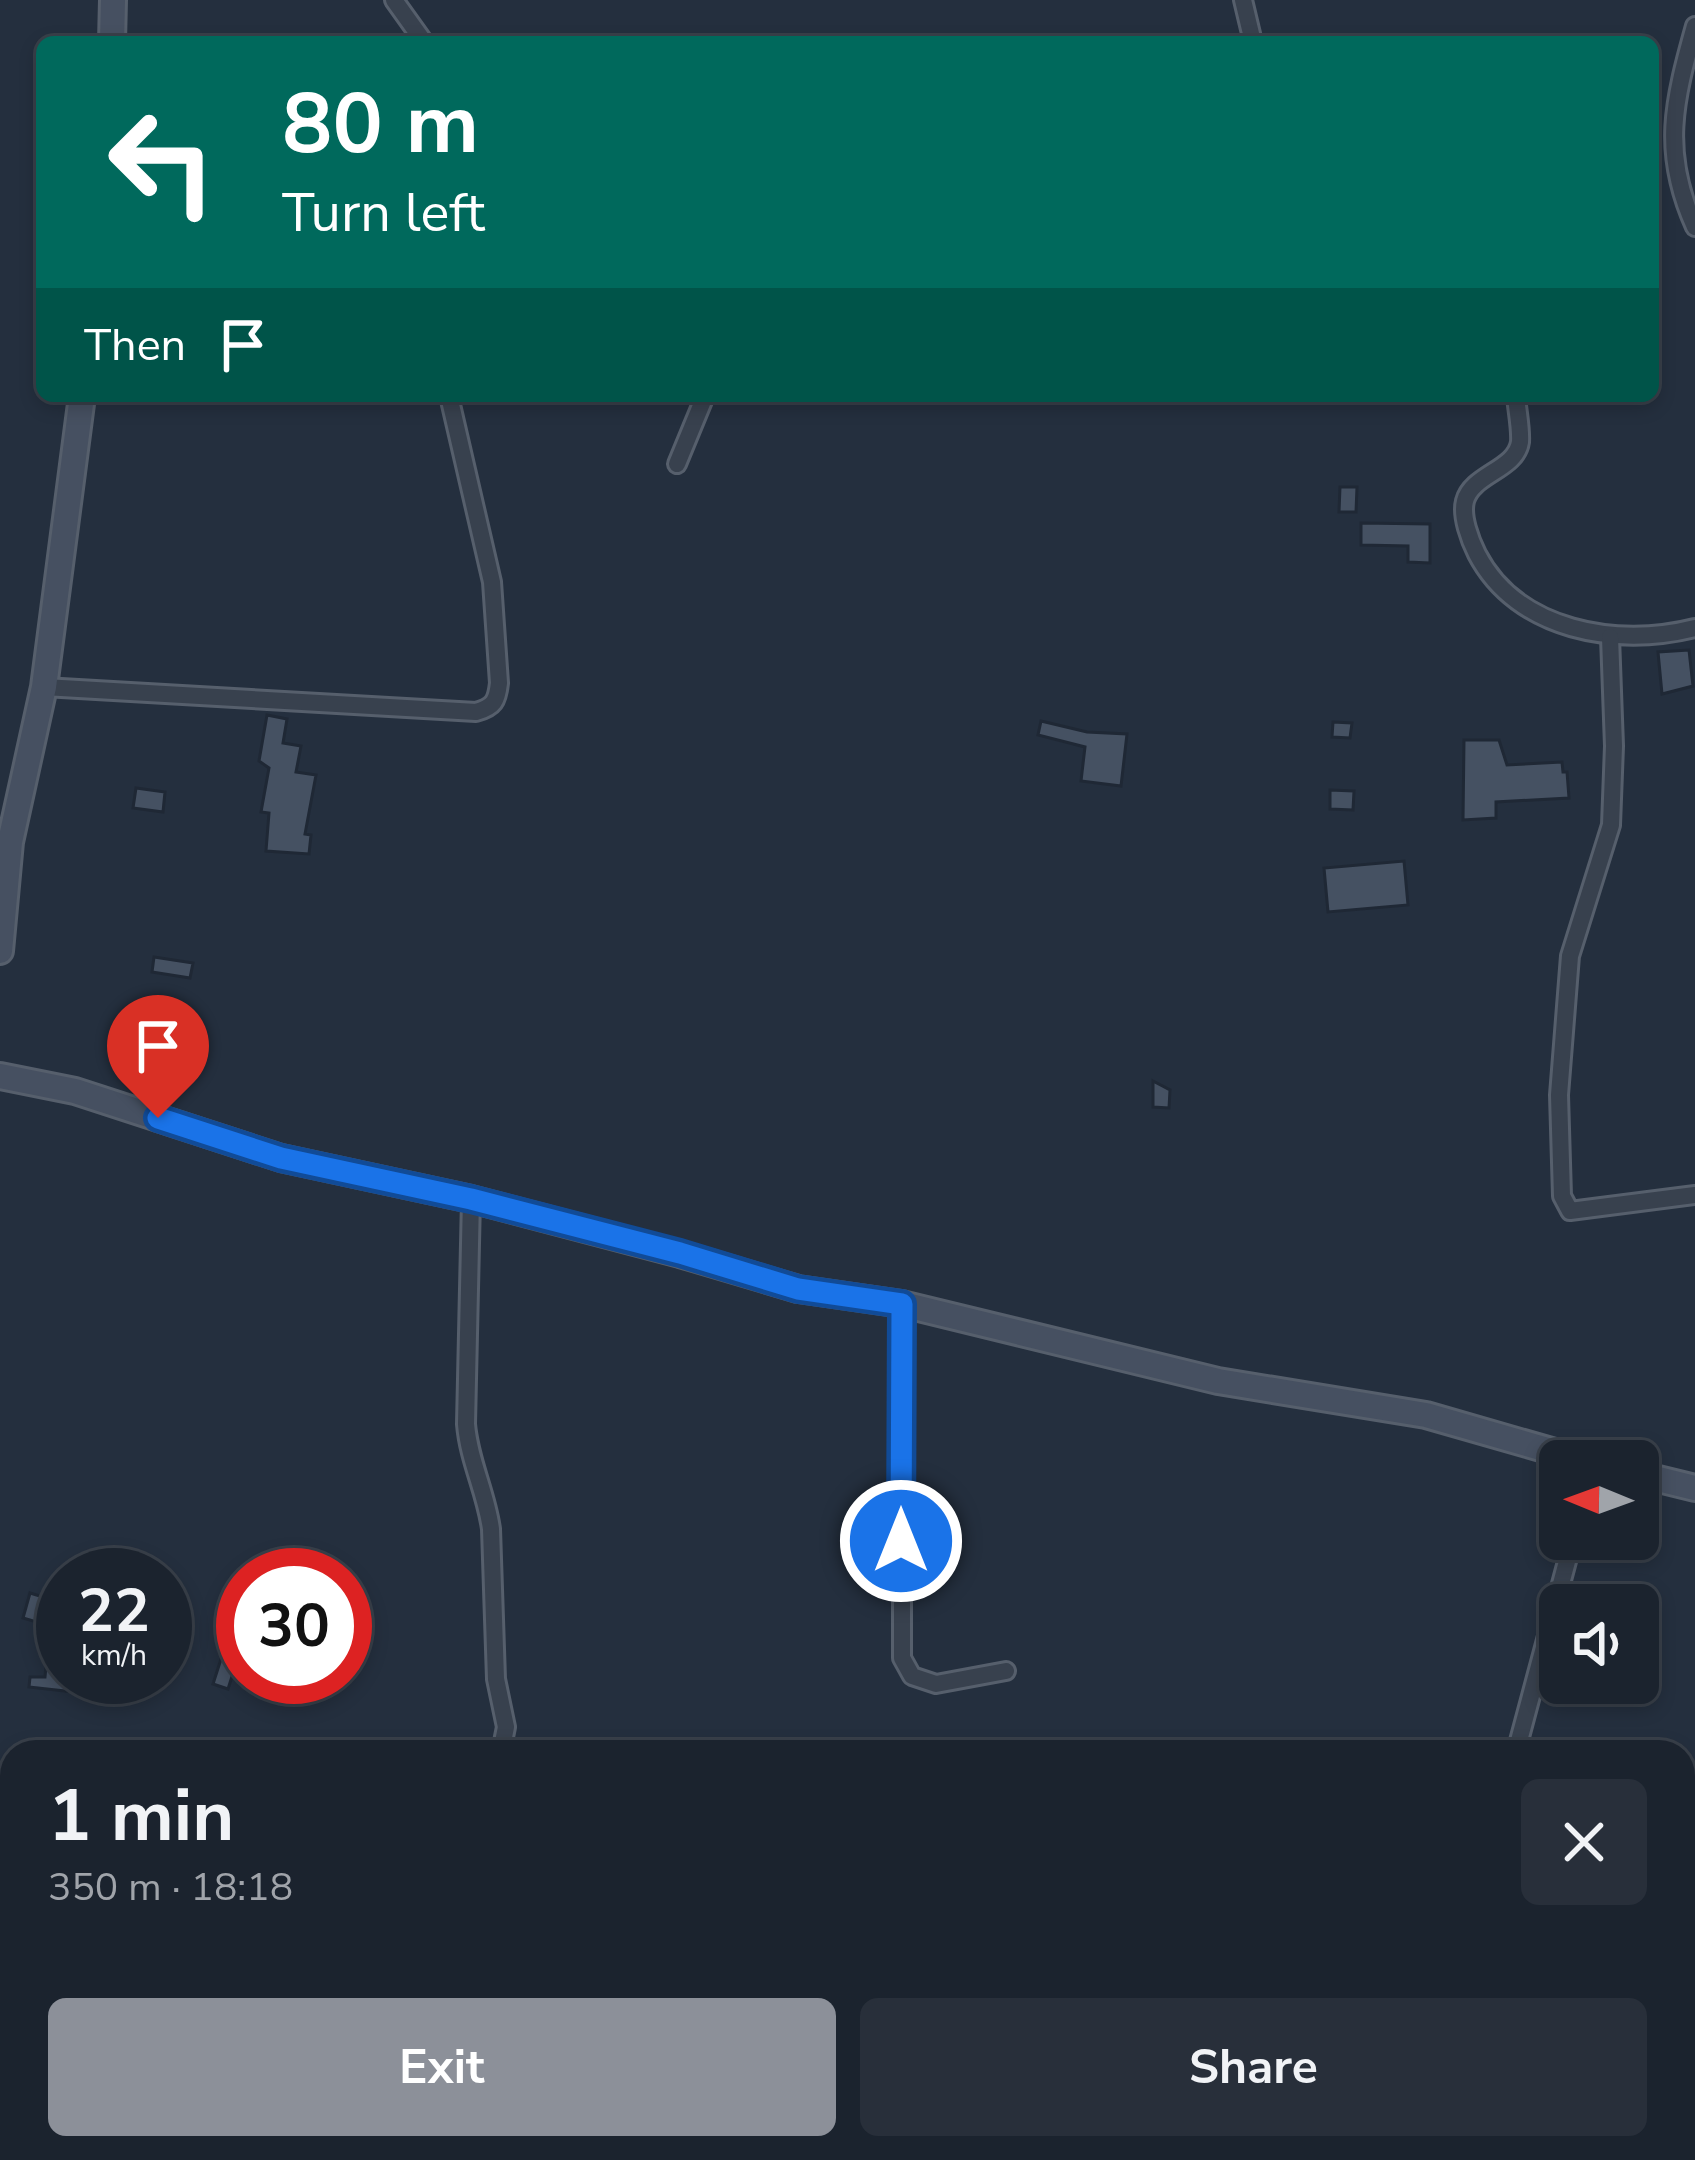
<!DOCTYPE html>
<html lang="en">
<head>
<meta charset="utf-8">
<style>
	:root { --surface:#1b232e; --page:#282f3a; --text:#f1f3f6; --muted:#a0a4aa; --line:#39404a; --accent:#8c9099 }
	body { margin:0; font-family:"Nunito Sans",sans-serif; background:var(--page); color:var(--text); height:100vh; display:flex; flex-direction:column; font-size:45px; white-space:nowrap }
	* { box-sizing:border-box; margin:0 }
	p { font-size:39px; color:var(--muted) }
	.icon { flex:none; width:66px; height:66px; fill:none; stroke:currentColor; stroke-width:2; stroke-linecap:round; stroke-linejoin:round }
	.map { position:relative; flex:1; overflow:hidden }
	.drawer { position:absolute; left:0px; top:1740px; width:1695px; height:420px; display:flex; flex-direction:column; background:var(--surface); border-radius:36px 36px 0 0; box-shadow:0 6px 18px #0003,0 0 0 3px var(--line) }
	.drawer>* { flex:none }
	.hud { position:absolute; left:36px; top:36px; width:1623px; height:366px; border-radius:18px; box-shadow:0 6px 18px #0003,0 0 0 3px var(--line); background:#00695c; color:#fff; overflow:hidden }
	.needle { width:78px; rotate:271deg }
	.controls { position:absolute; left:1539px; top:1440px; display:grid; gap:24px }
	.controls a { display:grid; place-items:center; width:120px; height:120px; border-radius:18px; background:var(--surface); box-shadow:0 6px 18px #0003,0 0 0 3px var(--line); font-size:60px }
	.speed { position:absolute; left:36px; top:1548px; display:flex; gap:24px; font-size:60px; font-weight:700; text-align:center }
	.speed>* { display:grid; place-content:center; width:156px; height:156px; border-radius:50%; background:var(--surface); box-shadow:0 6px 18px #0003,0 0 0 3px var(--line); line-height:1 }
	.speed small { font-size:30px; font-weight:400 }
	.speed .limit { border:18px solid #d22; background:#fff; color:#111 }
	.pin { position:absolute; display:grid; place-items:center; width:102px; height:102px; color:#fff; margin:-123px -51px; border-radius:50% 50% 50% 0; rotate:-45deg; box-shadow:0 0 12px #0007 }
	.pin .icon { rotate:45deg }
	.me { position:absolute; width:132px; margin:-66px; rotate:0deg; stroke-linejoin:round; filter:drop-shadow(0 0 9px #0008) }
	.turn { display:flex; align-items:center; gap:42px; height:252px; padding:0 48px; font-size:54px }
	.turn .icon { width:156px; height:156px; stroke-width:2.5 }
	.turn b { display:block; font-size:84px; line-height:102px }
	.then { display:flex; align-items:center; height:114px; padding:0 48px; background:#0003; gap:24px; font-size:45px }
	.round { display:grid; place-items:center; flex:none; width:126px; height:126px; border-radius:18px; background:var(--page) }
	.overview { display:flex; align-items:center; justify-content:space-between; height:204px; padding:0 48px }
	h1 { font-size:72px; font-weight:700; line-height:90px }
	.button { display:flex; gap:24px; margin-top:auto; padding:24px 48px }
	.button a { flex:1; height:138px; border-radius:18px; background:var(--accent); color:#fff; font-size:48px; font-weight:700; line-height:138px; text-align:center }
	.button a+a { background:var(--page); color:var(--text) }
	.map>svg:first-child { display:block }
	.building { fill:#455162; stroke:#1f2835; stroke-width:3 }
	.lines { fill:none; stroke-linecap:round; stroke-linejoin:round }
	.street-casing { stroke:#565f6c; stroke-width:22 }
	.secondary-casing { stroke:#565f6c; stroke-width:30 }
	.street { stroke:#38414e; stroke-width:16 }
	.secondary { stroke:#465061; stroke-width:24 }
	.route-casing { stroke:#114b97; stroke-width:30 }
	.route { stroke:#1a73e8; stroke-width:21 }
</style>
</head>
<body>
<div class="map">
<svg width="1695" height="2160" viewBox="0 0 1695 2160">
	<rect width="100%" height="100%" fill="#242f3e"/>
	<!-- building -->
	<g class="building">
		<polygon points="1340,487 1357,487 1356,512 1339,512"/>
		<polygon points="1361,523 1430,524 1430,563 1408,562 1408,546 1361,545"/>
		<polygon points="1689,650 1693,686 1662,694 1658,652"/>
		<polygon points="267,715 287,719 283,743 301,746 296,772 316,775 305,834 311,835 309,854 266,851 269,813 261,812 269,768 259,761"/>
		<polygon points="1041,721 1087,732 1127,734 1121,786 1081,781 1085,747 1038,735"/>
		<polygon points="1333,722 1352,723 1350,738 1332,737"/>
		<polygon points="1464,740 1499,740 1507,765 1562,762 1563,772 1567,772 1569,798 1496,802 1496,818 1463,820"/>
		<polygon points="136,788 165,792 163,812 133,808"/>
		<polygon points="1330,790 1354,791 1353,810 1330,809"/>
		<polygon points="1404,861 1408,905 1328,912 1324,868"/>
		<polygon points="154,957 193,963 190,978 152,972"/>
		<polygon points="1153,1081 1170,1090 1169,1108 1153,1107"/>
		<polygon points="30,1593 63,1603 60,1618 54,1616 50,1626 23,1618"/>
		<polygon points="221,1659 236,1664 228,1689 213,1684"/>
		<polygon points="46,1666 63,1667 63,1677 75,1677 74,1692 29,1687 30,1677 45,1677"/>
	</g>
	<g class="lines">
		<defs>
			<g id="street">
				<polyline points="394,0 424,42"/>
				<polyline points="1243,0 1253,42"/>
				<path d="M1695,26C1674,101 1661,152 1695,227"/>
				<path d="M1516,396C1517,410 1521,428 1520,442C1516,470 1472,474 1465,501C1461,516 1470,540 1477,554C1517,631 1617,648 1695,628"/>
				<polyline points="677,464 705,396"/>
				<polyline points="1610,637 1614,746 1611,825 1570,956 1559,1095 1562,1196 1570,1211 1695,1195"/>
				<path d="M44,687L476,712C494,707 497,701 499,683L492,582L449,396"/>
				<path d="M471,1199L466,1424C469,1461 486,1492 491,1529L496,1679L506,1727L501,1752"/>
				<polyline points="902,1304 902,1658 912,1676 936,1684 1006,1671"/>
				<polyline points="1516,1752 1573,1539"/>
				<polyline points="0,1861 12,1866"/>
				<polyline points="1683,1870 1695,1858"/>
				<polyline points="403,2148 404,2160"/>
				<polyline points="730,2148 754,2160"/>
				<polyline points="692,2160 695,2148"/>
				<polyline points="1293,2160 1305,2148"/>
			</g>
			<g id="secondary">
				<polyline points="112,42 113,0"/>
				<polyline points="0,951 10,842 44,687 82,396"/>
				<polyline points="0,1076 75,1091 281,1158 471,1199 680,1254 798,1289 902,1304 1218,1381 1426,1415 1586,1461"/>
				<polyline points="1638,1474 1695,1488"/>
			</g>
		</defs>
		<!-- street casing -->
		<use href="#street" class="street-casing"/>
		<!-- secondary casing -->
		<use href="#secondary" class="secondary-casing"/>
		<!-- street -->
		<use href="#street" class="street"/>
		<!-- secondary -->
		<use href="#secondary" class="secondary"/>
	</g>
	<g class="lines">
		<defs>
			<polyline id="route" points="158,1118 281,1158 471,1199 680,1253 798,1289 902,1304 901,1541"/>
		</defs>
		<!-- route casing -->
		<use href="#route" class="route-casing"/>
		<!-- route -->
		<use href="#route" class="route"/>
	</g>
</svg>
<div class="controls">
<a><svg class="needle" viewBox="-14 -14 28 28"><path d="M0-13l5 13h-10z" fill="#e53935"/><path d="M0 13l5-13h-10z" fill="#a0a4aa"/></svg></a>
<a><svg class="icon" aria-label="sound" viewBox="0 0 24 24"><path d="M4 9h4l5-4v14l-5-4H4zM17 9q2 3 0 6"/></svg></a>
</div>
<div class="speed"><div>22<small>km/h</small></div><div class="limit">30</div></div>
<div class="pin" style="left:158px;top:1118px;background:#d93025"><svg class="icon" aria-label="arrive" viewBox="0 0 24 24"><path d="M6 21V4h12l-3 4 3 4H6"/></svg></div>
<svg class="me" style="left:901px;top:1541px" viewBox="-20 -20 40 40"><circle r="17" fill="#1a73e8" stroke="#fff" stroke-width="3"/><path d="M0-11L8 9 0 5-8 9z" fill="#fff"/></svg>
<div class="hud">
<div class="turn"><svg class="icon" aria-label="left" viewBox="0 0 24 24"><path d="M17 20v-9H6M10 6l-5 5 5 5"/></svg><div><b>80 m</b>Turn left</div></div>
<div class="then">Then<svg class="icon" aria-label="arrive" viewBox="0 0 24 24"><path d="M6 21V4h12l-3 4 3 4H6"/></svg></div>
</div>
<section class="drawer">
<div class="overview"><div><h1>1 min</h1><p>350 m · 18:18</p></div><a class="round"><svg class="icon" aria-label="close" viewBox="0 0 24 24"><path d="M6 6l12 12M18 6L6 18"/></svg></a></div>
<div class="button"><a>Exit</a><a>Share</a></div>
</section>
</div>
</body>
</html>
